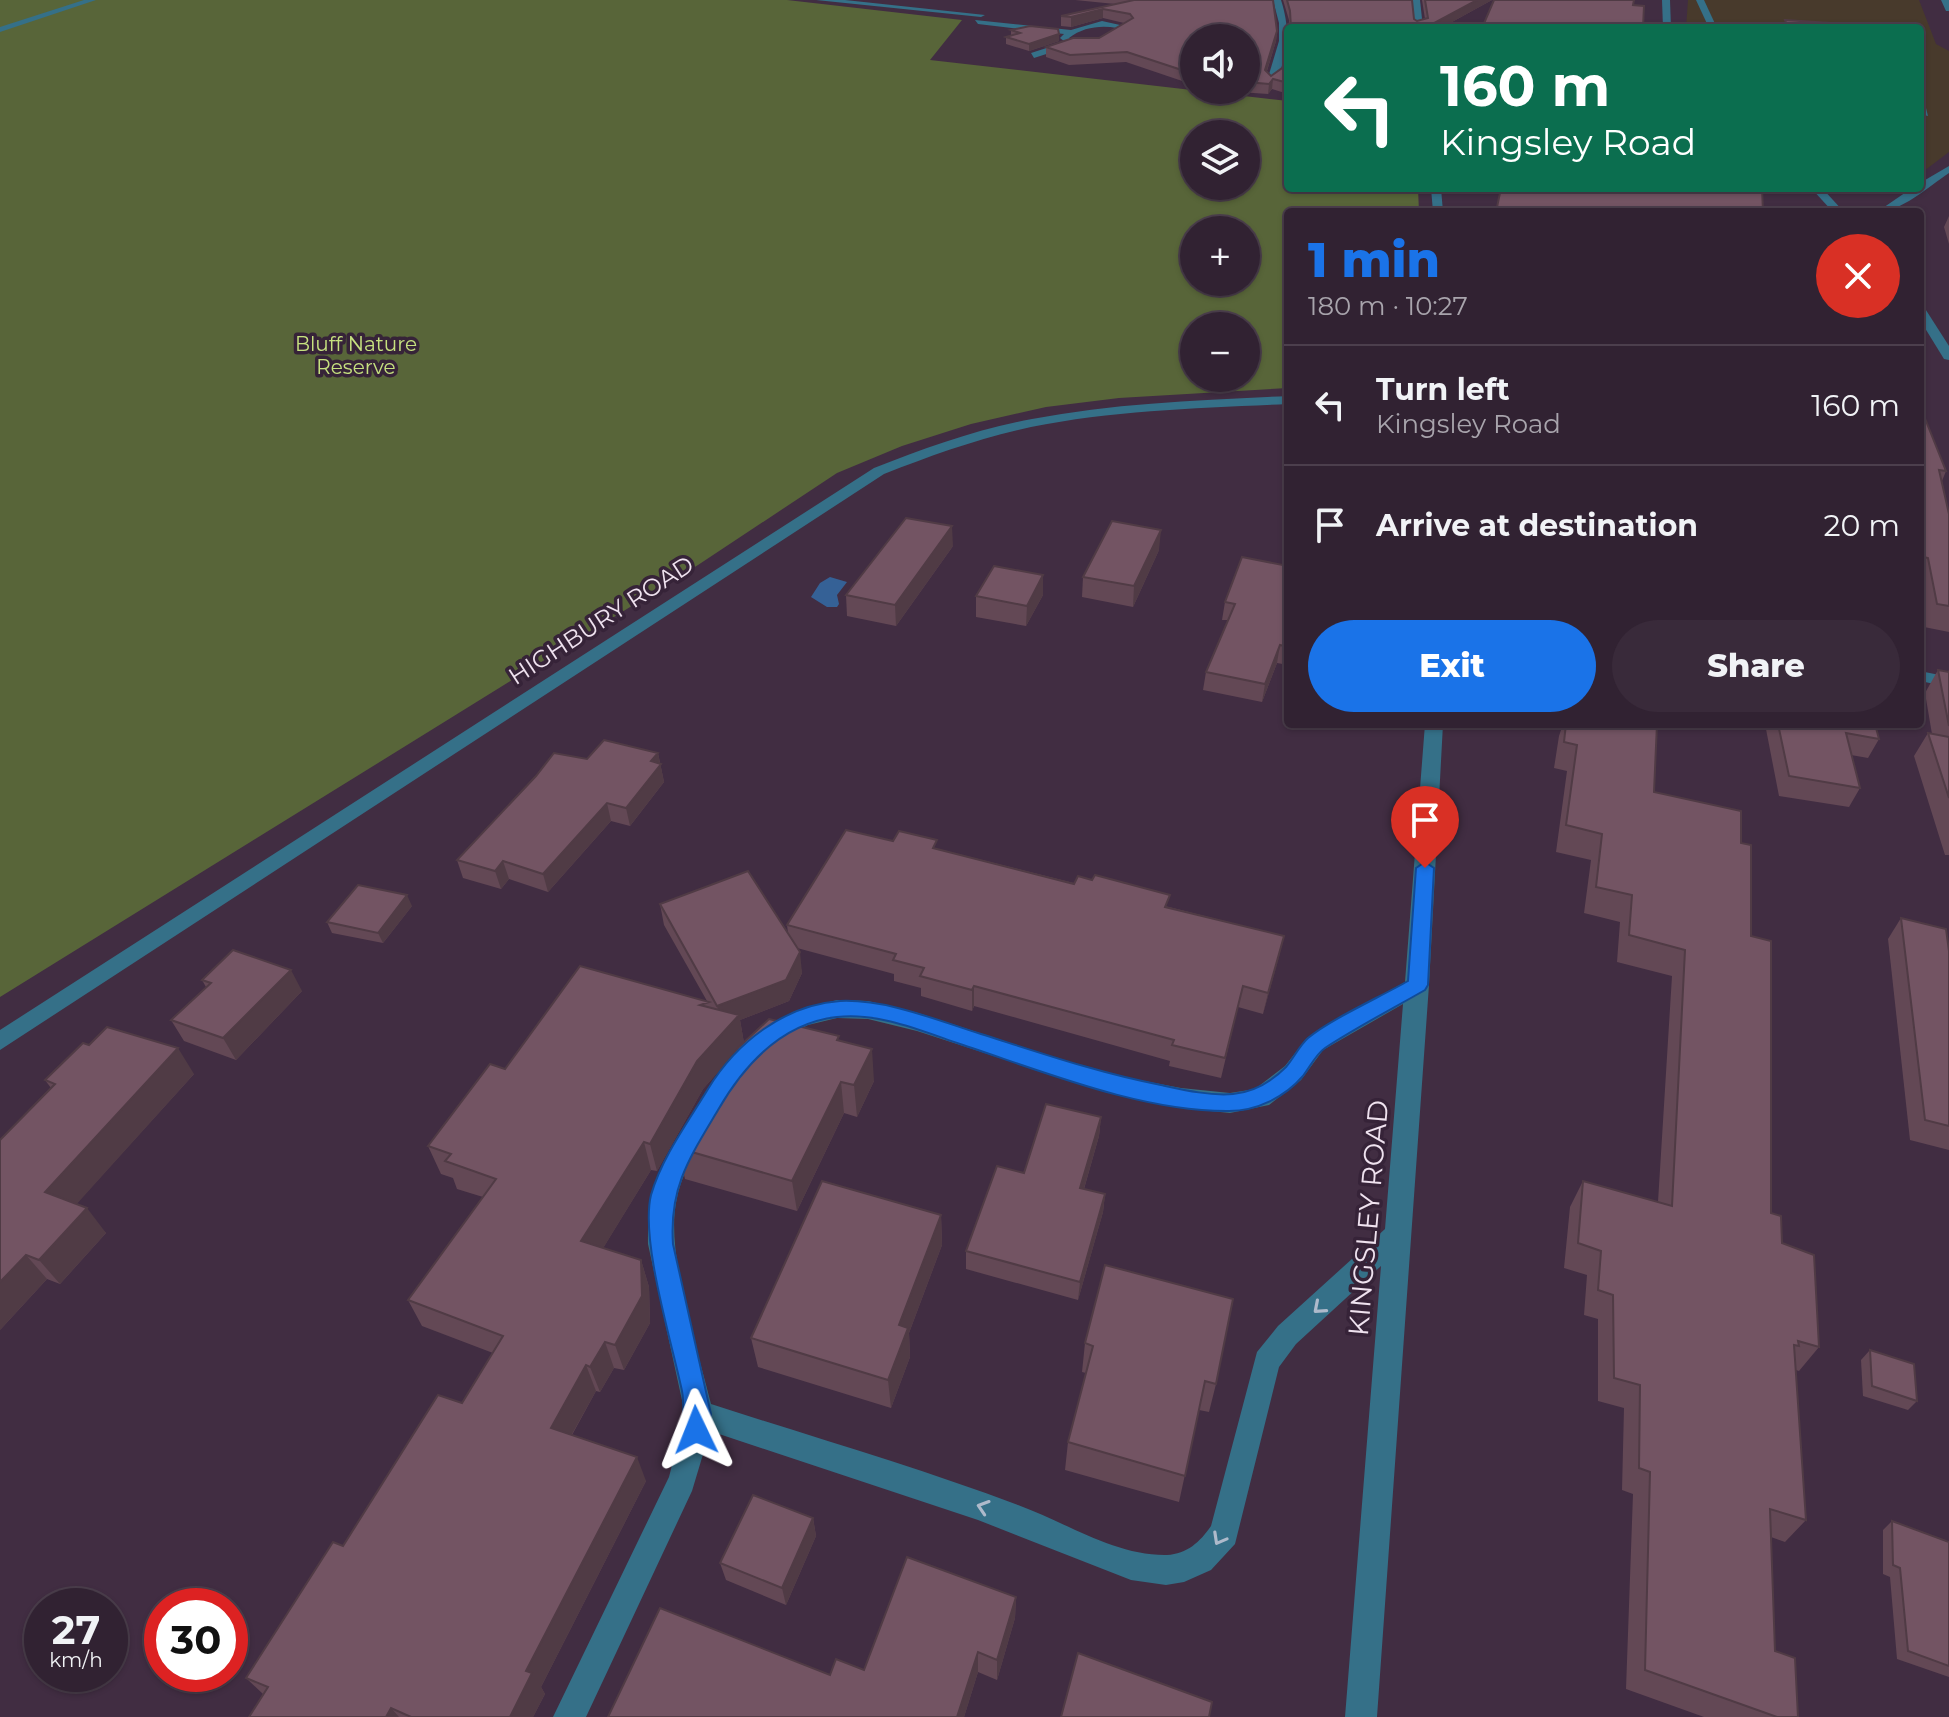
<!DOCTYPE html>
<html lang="en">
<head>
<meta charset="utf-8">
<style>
	:root { --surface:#312232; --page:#392a3a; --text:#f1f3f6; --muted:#a8a4ac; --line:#4c3f4d; --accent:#1a73e8 }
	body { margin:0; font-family:Montserrat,sans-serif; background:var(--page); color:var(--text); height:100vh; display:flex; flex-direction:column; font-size:30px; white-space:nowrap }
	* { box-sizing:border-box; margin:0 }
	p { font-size:26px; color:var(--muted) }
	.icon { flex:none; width:44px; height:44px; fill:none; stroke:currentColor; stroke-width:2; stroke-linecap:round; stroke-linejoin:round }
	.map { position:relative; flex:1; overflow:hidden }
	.panel { position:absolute; left:1284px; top:208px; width:640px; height:520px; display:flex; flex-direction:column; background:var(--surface); border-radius:8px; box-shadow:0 2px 6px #0004,0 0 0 2px var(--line) }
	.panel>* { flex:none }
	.top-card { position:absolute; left:1284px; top:24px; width:640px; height:168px; border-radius:8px; box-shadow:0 2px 6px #0004,0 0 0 2px var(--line); background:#0b6e4f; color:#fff; overflow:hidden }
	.fabs { position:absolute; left:1180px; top:24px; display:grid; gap:16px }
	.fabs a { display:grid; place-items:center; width:80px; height:80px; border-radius:50%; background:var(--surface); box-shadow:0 2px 6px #0004,0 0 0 2px var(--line); font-size:40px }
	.speed { position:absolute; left:24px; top:1588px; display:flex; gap:16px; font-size:40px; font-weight:700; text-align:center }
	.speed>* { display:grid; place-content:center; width:104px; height:104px; border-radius:50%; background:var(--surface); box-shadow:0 2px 6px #0004,0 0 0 2px var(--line); line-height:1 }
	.speed small { font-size:20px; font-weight:400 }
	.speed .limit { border:12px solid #d22; background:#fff; color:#111 }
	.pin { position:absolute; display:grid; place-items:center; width:68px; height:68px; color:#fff; margin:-82px -34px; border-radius:50% 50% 50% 0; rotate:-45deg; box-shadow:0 0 8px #0007 }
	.pin .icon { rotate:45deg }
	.me { position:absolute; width:88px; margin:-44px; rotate:358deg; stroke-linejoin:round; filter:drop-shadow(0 0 6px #0008) }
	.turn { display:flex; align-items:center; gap:28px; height:168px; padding:0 24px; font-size:36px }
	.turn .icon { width:104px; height:104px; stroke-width:2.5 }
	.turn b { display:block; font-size:56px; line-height:68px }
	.round { display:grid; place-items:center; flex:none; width:84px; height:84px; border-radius:42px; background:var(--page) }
	.head { display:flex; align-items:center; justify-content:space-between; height:136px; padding:0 24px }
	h1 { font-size:48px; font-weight:800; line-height:60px; color:var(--accent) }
	.cta { display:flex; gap:16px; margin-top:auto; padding:16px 24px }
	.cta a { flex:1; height:92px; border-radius:48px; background:var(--accent); color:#fff; font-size:32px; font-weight:800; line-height:92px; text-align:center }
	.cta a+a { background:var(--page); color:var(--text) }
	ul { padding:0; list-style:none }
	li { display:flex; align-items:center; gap:24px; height:120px; padding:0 24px; border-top:2px solid var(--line) }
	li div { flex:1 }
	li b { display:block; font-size:30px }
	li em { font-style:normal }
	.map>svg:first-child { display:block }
	.education { fill:#483a2c }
	.green { fill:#586539; fill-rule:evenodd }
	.water { fill:#356196 }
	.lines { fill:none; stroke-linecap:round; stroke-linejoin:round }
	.service { fill:#357088; fill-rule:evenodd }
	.minor { fill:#357088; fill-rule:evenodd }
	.tertiary { fill:#357088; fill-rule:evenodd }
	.wall { fill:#634855 }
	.shaded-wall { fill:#503b45 }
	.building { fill:#735463; stroke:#503b45; stroke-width:2 }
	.oneway { stroke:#aebacb }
	.route { fill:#1a73e8; stroke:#114b97; stroke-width:2 }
	.labels { text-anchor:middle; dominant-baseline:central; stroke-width:7; stroke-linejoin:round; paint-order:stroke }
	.far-park-label { font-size:20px; fill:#c6e27f; stroke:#362338 }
	.street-label { font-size:24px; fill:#efe2ef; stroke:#362338 }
	.near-street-label { font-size:28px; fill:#efe2ef; stroke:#362338 }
</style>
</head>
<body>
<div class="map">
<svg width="1949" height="1717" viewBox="0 0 1949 1717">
	<rect width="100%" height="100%" fill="#412d42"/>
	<!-- education -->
	<polygon class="education" points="1688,0 1919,0 1936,44 1949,51 1949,152 1920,174 1920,28 1686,28"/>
	<!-- green -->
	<path class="green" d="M0,0H787L962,20L930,60L1288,101V188H1418L1419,212H1288V388L1119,398L1046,407L971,424L902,446L837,473L698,565L0,997ZM1194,134H1246V186H1194ZM1194,230H1246V282H1194ZM1194,326H1246V378H1194Z"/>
	<!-- water -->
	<polygon class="water" points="830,577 847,582 837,595 839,604 837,607 827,607 811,597 820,583"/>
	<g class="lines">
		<!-- service -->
		<g class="service">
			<polygon points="1696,0 1704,0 1717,28 1709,28"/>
			<path d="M975,20L1071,30L1102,21L1129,27L1106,40L1103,36L1117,28C1101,25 1083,27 1069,38L1074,45L1034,58L1031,53L1065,42L1060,38L1064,34L978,24Z"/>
			<polygon points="1667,24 1701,26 1705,28 1664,28"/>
			<polygon points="1920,101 1925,104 1928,116 1920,114"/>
		</g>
		<!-- minor -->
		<g class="minor">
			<polygon points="816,0 845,0 985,15 981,17"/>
			<path d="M1273,0H1281C1289,24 1293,66 1271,84L1267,81L1279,41V23Z"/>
			<polygon points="1412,0 1420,0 1423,28 1415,28"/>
			<polygon points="1662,0 1670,0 1671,28 1663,28"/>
			<polygon points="1941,0 1949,0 1949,11 1946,11"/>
			<polygon points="1431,188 1441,188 1443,212 1433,212"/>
			<polygon points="1811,188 1822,188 1844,212 1833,212"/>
			<polygon points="1920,306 1924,307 1949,346 1949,360 1944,359 1920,320"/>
			<polygon points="1920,671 1949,677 1949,687 1920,681"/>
			<path d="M1425,724H1443L1429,985L1377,1717H1345L1381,1266L1296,1344L1279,1367L1235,1544L1211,1570L1184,1582L1166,1585L1131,1580L978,1520L710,1431L692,1491L586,1717H553L669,1477L685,1414L648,1244C647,1200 662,1165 684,1127L692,1124L700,1127L704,1134C693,1157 680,1177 676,1203C666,1255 698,1350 711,1404C813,1437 917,1467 1018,1505C1065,1522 1115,1556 1167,1555C1187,1554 1200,1542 1211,1526L1257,1352L1278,1326L1385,1229L1403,1004L1323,1050L1301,1080L1269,1105L1230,1113L1181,1108L1102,1091L917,1031L868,1019L837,1018L808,1025L768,1046L760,1043L757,1037L760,1031L802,1009L837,1000L868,1001L918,1013L1102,1073L1181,1088L1230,1093L1255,1089L1285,1066L1307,1038L1405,982Z"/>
		</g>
		<!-- tertiary -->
		<g class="tertiary">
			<polygon points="84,0 96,0 0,32 0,27"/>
			<path d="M1949,166V173C1928,187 1901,212 1877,212L1912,188H1920V183Z"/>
			<path d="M1288,396V404C1202,408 1115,410 1031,427C980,438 932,455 884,474L0,1050V1030L874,468C925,448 977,429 1032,419C1116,403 1202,400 1288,396Z"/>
		</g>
	</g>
	<!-- wall -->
	<g class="wall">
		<polygon points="1075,0 1273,0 1277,31 1276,41 1267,71 1271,76 1282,68 1288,53 1288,94 1272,89 1268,94 1210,90 1246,90 1246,38 1194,38 1194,85 1126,62 1069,65 1046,57 1046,47 1099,38 1124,23 1103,18 1071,27 1061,26 1061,16 1115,4"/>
		<polygon points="1283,0 1412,0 1414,19 1417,21 1425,19 1422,0 1492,0 1441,28 1289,28 1289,20"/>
		<polygon points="1011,30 1059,41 1029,51 1006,44 1006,37 1011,36"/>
		<polygon points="1949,216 1949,244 1944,227"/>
		<polygon points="1920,406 1946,471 1942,481 1949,514 1949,632 1924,627 1920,604"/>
		<polygon points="953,546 896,626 847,616 846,595"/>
		<polygon points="1159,550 1133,607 1082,597 1083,577"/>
		<polygon points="1288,566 1288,665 1277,663 1262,702 1203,690 1206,672 1228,620 1222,620 1225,602"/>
		<polygon points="1043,575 1043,595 1026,626 976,617 976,596"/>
		<polygon points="1938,670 1948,672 1949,670 1949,855 1945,855 1914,756 1928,733 1932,734 1925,693"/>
		<polygon points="1563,724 1657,724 1654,792 1741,843 1751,936 1771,1213 1819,1347 1799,1371 1796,1370 1806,1520 1785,1542 1771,1537 1775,1651 1798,1717 1704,1717 1626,1689 1633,1494 1622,1490 1624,1408 1598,1401 1598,1319 1584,1315 1587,1275 1564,1268 1570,1207 1583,1181 1658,1202 1672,976 1617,962 1620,922 1584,913 1591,860 1556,852 1567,771 1554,768 1559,736"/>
		<polygon points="1765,724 1875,724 1879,739 1868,758 1851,755 1860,788 1849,807 1779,796"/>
		<polygon points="658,753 664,782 630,826 611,821 548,892 509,879 501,889 463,878 457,860 587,759"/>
		<polygon points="893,841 938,849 1284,936 1263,1014 1238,1007 1221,1078 1169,1066 1170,1061 974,1006 972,1011 921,996 921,988 894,981 894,974 797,948 802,973 789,1001 740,1020 744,1043 839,1041 874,1081 857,1117 844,1113 797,1211 685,1179 678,1148 733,1055 703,1089 657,1171 651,1170 603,1248 641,1260 649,1287 650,1323 624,1370 614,1368 600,1392 596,1391 572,1435 646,1481 541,1687 545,1694 533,1717 249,1717 263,1694 246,1678 343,1546 462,1403 493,1353 422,1326 408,1300 483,1197 457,1189 453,1178 441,1174 428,1146 505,1069 707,1001 664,925 660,904 788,933 787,925"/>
		<polygon points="412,906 383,943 332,933 327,922"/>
		<polygon points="1901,918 1949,951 1949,1150 1910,1140 1888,939"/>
		<polygon points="202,980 302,991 236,1060 184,1041 171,1020 206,987"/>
		<polygon points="194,1074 76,1204 106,1233 60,1284 47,1279 0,1330 51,1088 45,1080"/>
		<polygon points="1101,1117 1099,1136 1084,1189 1105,1194 1103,1212 1078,1300 966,1269 966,1251 1024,1173"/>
		<polygon points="941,1215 942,1245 909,1333 910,1357 891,1408 758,1367 751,1338"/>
		<polygon points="1085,1343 1216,1384 1209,1412 1199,1410 1179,1502 1065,1470 1068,1442 1086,1373 1082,1372"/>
		<polygon points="1870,1350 1917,1401 1908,1410 1863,1396 1861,1360"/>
		<polygon points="813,1518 816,1536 786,1605 726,1580 720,1563"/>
		<polygon points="1892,1521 1949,1542 1949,1677 1897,1659 1890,1577 1883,1574 1883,1530"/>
		<polygon points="1016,1597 1015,1618 997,1680 978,1672 964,1717 608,1717 830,1675 864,1670"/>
	</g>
	<!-- shaded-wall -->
	<g class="shaded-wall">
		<polygon points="1477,0 1492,0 1441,28 1425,28"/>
		<polygon points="1103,9 1103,18 1071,27 1071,17"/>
		<polygon points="1277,31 1276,41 1264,80 1265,70"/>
		<polygon points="1059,34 1059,41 1029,51 1029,44"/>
		<polygon points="1273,79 1272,89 1268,94 1269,84"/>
		<polygon points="952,526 953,546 896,626 895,605"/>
		<polygon points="1161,530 1159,550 1133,607 1134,586"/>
		<polygon points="1043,575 1043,595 1026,626 1027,606"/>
		<polygon points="1280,645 1277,663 1262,702 1265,684"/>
		<polygon points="658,753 664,782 630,826 626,808 651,761"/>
		<polygon points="607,803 611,821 548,892 543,874"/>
		<polygon points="503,861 509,879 501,889 495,871"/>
		<polygon points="407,895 412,906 383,943 378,933"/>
		<polygon points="1284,936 1279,957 1263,1014 1268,993"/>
		<polygon points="800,952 802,973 789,1001 740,1020 744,1043 703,1089 657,1171 650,1144 697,1061 721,1027 717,1006"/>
		<polygon points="291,970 302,991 236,1060 223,1038"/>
		<polygon points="974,986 974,1006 972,1011 972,990"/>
		<polygon points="178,1048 194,1074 65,1217 45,1192"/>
		<polygon points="872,1049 874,1081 857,1117 854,1085"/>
		<polygon points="841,1082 844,1113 797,1211 792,1181"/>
		<polygon points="1101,1117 1099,1136 1079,1206 1080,1188"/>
		<polygon points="644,1142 651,1170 591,1268 581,1241"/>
		<polygon points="1105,1194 1103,1212 1078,1300 1080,1282"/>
		<polygon points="87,1208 106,1233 60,1284 39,1260"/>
		<polygon points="941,1215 942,1245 909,1333 910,1357 891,1408 888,1380 899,1325"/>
		<polygon points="26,1255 47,1279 0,1330 0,1282"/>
		<polygon points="641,1260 649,1287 650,1323 624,1370 615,1345"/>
		<polygon points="605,1342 614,1368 600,1392 590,1367"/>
		<polygon points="586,1365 596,1391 562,1452 551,1428"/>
		<polygon points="637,1457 646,1481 541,1687 545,1694 533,1717 510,1717 526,1671"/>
		<polygon points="813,1518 816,1536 786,1605 782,1588"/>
		<polygon points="1016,1597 1015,1618 997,1680 997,1660"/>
		<polygon points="978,1652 978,1672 964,1717 957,1717"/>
		<polygon points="391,1708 399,1717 386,1717"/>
	</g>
	<!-- building -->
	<g class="building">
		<polygon points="1134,0 1273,0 1277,31 1265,70 1271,76 1282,68 1288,53 1288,83 1273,79 1269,84 1246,82 1246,38 1194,38 1194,74 1127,52 1070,55 1046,47 1073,38 1099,38 1133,18 1130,14 1103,9 1071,17 1061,16"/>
		<polygon points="1287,0 1412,0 1414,19 1417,21 1428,18 1425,0 1477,0 1425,28 1291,28 1290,11"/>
		<polygon points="1494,0 1634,0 1633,5 1644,6 1643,28 1482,28"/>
		<polygon points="1785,20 1846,24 1848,28 1788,28"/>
		<polygon points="1030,26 1058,29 1059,34 1029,44 1006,37 1020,33 1011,30"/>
		<polygon points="1920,107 1924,116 1920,120"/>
		<polygon points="1501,188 1762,188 1763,212 1496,212"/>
		<polygon points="1920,406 1946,471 1939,470 1949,514 1949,606 1937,604 1928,558 1920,556"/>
		<polygon points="906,518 952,526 895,605 846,595"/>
		<polygon points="1112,521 1161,530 1134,586 1083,577"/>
		<polygon points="1242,557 1288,566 1288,647 1280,645 1265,684 1206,672 1235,604 1225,602"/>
		<polygon points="994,566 1043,575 1027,606 976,596"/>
		<polygon points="1938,670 1949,672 1949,726"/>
		<polygon points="1566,724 1657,724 1654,792 1741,811 1741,843 1751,845 1751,936 1771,941 1771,1213 1781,1216 1782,1243 1814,1255 1819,1347 1798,1341 1799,1346 1794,1345 1806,1520 1770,1509 1775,1651 1795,1658 1798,1717 1777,1717 1645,1670 1650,1472 1639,1468 1640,1385 1614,1378 1613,1295 1598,1290 1601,1251 1578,1243 1583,1181 1672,1206 1685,950 1629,935 1632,895 1596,887 1602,834 1566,825 1577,745 1564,742"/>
		<polygon points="1778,724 1875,724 1879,739 1846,733 1860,788 1789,776"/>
		<polygon points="1928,733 1949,737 1949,798"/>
		<polygon points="604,740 658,753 651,761 661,764 626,808 607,803 543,874 503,861 495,871 457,860 536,776 554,753 587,759"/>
		<polygon points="846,830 893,841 899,831 937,840 933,848 1074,884 1078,876 1092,880 1095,875 1170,895 1165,907 1284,936 1268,993 1243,986 1225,1058 1172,1045 1174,1040 974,986 972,990 920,976 924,968 893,960 896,954 787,925"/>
		<polygon points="748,871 800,952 786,980 717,1006 660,904"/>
		<polygon points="358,885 407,895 378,933 327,922"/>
		<polygon points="1901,918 1946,929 1949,951 1949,1126 1925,1120"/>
		<polygon points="233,950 291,970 223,1038 171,1020 211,983 202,980"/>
		<polygon points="580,966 709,1002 700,1005 739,1015 697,1061 650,1144 644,1142 581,1241 641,1260 642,1296 615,1345 605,1342 590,1367 586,1365 551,1428 637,1457 526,1671 532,1673 510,1717 411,1717 391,1708 386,1717 249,1717 268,1687 246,1678 333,1542 343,1546 438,1395 462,1403 503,1336 408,1300 496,1179 445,1161 451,1154 428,1146 490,1064 505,1069"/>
		<polygon points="769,1019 839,1036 837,1040 872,1049 854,1085 841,1082 792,1181 678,1148 694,1113 720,1072 739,1047"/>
		<polygon points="107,1027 178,1048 45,1192 87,1208 39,1260 26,1255 0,1282 0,1140 55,1084 45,1080 83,1043 89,1045"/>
		<polygon points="1046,1104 1101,1117 1080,1188 1105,1194 1080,1282 966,1251 997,1166 1024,1173"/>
		<polygon points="822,1181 941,1215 899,1325 908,1328 888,1380 751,1338"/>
		<polygon points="1105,1265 1233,1299 1216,1384 1205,1381 1185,1476 1068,1442 1093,1346 1085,1343"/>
		<polygon points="1870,1350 1914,1364 1917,1401 1872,1386"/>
		<polygon points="753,1495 813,1518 782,1588 720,1563"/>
		<polygon points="1892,1521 1949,1542 1949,1666 1908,1651 1900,1568 1893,1565"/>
		<polygon points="907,1557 1016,1597 997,1660 978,1652 957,1717 608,1717 660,1608 830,1675 836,1659 864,1670"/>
		<polygon points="1078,1653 1212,1702 1209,1717 1061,1717"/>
	</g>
	<!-- one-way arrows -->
	<defs><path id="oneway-chevron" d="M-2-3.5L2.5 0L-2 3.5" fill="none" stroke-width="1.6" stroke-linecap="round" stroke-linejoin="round" transform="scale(2)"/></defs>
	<g class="oneway">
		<use href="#oneway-chevron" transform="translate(1319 1308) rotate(139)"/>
		<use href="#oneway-chevron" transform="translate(983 1507) rotate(-162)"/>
		<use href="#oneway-chevron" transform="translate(1219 1539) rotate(119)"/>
	</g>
	<!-- route -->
	<path class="route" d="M1425,862L1434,868L1428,985L1425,990C1392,1009 1357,1027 1325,1048C1316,1054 1310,1067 1303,1076C1285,1097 1257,1111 1229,1111C1142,1112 1042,1071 960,1044C922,1031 878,1012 837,1017C782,1023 744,1065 718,1110C690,1157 669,1187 673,1244L711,1414L705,1439L696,1443L687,1439C681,1425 685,1407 682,1391C672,1343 640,1240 651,1195C662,1157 688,1122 708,1089C736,1043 784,1005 840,1001C887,999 936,1020 981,1034C1041,1053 1099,1073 1161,1085C1184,1090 1210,1096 1233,1094C1254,1092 1271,1082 1286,1067C1294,1058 1299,1046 1308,1038C1331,1019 1380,997 1408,981L1416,868Z"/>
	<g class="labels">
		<!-- far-park labels -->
		<g class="far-park-label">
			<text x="356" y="344">Bluff Nature<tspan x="356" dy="23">Reserve</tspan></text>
		</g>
		<!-- street labels -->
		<g class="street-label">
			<text transform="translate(601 620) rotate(-33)">HIGHBURY ROAD</text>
		</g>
		<!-- near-street labels -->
		<g class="near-street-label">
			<text transform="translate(1368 1218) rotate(-85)">KINGSLEY ROAD</text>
		</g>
	</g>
</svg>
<div class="fabs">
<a><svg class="icon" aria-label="sound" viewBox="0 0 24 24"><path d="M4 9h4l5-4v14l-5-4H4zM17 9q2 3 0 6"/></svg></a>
<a><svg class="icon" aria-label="layers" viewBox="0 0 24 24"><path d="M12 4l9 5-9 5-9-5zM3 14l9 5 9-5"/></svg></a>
<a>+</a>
<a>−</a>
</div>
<div class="speed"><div>27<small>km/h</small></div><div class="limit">30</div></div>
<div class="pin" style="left:1425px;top:868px;background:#d93025"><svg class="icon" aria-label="arrive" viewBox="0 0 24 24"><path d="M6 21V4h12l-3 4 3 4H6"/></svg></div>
<svg class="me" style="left:696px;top:1430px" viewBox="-20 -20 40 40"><path d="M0-17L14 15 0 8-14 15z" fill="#1a73e8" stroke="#fff" stroke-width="4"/></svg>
<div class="top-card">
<div class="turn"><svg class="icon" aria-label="left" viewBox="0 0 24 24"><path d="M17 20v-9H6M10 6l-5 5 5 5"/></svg><div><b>160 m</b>Kingsley Road</div></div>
</div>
<section class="panel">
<div class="head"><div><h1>1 min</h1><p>180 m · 10:27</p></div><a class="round" style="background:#d93025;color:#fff"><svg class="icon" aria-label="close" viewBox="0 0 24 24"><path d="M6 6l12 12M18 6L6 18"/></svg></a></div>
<ul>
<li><svg class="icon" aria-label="left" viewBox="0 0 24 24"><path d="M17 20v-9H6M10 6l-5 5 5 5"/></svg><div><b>Turn left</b><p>Kingsley Road</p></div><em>160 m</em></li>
<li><svg class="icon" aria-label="arrive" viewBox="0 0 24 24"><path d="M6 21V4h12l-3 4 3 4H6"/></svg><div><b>Arrive at destination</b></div><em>20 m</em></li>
</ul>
<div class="cta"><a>Exit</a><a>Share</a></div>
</section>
</div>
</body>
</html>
